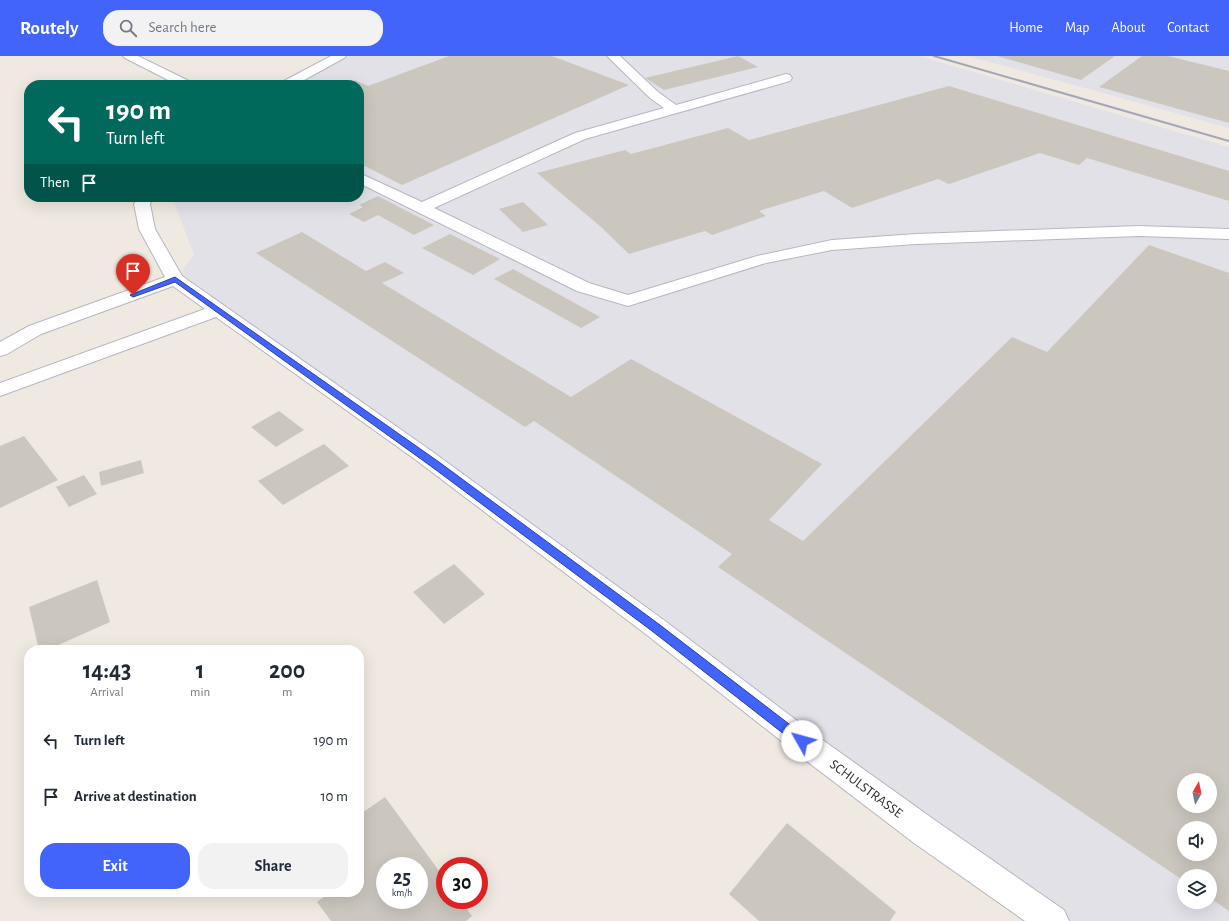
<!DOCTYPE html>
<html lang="en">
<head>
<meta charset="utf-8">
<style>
	:root { --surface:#fff; --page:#f2f2f3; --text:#1f2937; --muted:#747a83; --accent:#4264fb }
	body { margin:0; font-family:"Alegreya Sans",sans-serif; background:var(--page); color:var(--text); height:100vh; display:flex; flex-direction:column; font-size:15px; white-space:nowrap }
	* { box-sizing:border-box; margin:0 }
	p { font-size:13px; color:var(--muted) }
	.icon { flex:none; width:22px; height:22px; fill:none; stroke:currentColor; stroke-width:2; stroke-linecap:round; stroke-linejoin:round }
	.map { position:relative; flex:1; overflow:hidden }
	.details { position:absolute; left:24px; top:589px; width:340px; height:252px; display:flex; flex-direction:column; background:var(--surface); border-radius:16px; box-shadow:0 4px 16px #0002 }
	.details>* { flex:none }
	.guide { position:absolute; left:24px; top:24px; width:340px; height:122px; border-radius:16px; box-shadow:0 4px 16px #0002; background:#00695c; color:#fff; overflow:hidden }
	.needle { width:26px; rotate:9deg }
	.buttons { position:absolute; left:1177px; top:717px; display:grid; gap:8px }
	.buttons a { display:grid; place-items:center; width:40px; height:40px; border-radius:50%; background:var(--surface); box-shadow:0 4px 16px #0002; font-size:20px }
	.speed { position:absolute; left:376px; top:801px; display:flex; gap:8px; font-size:20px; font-weight:700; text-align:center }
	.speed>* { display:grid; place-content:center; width:52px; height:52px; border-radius:50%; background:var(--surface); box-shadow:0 4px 16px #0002; line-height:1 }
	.speed small { font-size:10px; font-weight:400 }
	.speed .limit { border:6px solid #d22; background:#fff; color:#111 }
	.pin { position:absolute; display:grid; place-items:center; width:34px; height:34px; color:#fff; margin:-41px -17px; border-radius:50% 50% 50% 0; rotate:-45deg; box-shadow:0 0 4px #0007 }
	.pin .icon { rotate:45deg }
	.me { position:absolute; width:44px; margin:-22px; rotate:308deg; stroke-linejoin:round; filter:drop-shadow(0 0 3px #0008) }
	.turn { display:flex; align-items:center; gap:14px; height:84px; padding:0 16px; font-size:18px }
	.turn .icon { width:52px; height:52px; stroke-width:2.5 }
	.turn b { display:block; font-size:28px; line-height:34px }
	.then { display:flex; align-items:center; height:38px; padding:0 16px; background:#0003; gap:8px; font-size:15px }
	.eta { display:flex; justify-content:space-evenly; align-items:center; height:68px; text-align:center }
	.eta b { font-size:24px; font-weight:600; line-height:28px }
	.button { display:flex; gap:8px; margin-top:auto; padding:8px 16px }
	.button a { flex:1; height:46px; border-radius:16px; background:var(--accent); color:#fff; font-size:16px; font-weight:600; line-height:46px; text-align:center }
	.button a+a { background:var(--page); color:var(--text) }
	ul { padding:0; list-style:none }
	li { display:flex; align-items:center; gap:12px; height:56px; padding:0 16px }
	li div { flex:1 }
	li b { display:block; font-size:15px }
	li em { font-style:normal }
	header { display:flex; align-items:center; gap:24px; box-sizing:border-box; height:56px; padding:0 20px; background:var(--accent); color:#fff }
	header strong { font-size:19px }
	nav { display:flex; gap:22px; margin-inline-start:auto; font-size:14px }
	.search { width:280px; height:36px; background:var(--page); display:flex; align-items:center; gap:10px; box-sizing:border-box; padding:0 14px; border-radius:16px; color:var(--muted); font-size:15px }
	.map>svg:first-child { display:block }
	.industrial { fill:#e3e1e8; fill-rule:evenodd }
	.building { fill:#cbc7bf; fill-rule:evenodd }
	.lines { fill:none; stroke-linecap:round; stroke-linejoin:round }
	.minor-casing { stroke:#b4b7c1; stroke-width:2 }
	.minor { fill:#fff; fill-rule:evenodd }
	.rail { stroke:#a3a6b8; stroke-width:2 }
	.route { fill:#4264fb; stroke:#2b41a3 }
	.labels { text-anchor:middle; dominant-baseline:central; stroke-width:3; stroke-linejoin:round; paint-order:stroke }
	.street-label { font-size:14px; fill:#2e2e2e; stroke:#fff }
</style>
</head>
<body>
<header>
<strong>Routely</strong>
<div class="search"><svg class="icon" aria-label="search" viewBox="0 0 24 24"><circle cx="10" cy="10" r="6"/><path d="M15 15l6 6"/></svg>Search here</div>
<nav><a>Home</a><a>Map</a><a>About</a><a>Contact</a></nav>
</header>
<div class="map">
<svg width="1229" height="865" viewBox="0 0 1229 865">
	<rect width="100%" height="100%" fill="#efe9e1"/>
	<!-- industrial -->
	<g class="industrial">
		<path d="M349,0H919L1229,91V865H1053L175,223L194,199L172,141H359V29H297ZM1184,724H1210V750H1184ZM1184,772H1210V798H1184ZM1184,820H1210V846H1184Z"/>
		<polygon points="967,0 1229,0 1229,72 1092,34"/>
	</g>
	<!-- building -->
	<g class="building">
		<polygon points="449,0 552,0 629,29 402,129 359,107 359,29 342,29 355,24 368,30"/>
		<polygon points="738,0 758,11 664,34 645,22"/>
		<polygon points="997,0 1115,0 1081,24"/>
		<polygon points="1142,0 1168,0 1229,15 1229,67 1099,31"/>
		<polygon points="949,30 1229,115 1229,145 1087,102 1079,109 1040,97 949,128 938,123 852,152 824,135 759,155 766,160 712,179 705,175 629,198 601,171 537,117 625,94 631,98 728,72 749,84"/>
		<polygon points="378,140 434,169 414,179 378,159 364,166 349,158 363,151 359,149"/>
		<polygon points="523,146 548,169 523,176 499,153"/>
		<path d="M302,176L366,215L385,206L404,217L382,227L571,341L631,303L822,408L769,464L803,485L1012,281L1047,296L1149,189L1229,217V855L1210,842V820H1184V825L718,511L732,498L534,365L525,371L256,197ZM1184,724H1210V750H1184ZM1184,772H1210V798H1184Z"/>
		<polygon points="450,178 500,203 473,219 422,192"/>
		<polygon points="513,213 600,261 581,272 494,223"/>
		<polygon points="279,355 304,374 276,391 251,371"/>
		<polygon points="24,380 58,424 0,452 0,390"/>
		<polygon points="324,388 349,410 283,449 258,425"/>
		<polygon points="141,404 144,417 101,430 99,416"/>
		<polygon points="84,419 97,438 69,451 56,431"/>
		<polygon points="454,508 485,538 444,568 413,536"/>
		<polygon points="97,524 110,566 47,594 39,594 29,551"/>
		<path d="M385,741L445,823V844H460L472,860L466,865H331L317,846L330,836H359V813L361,812L359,810V759ZM385,810H419V844H385Z"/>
		<polygon points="787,767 896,856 890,865 759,865 729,838"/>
	</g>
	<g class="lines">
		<defs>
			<g id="minor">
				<polygon points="123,0 138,0 191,26 193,29 178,29 125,2"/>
				<polygon points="331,0 346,0 344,2 295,29 280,29 282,26"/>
				<polygon points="607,0 620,0 658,36 676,49 786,18 790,19 792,22 790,25 585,83 434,152 589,227 628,239 757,200 832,184 916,178 1139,170 1229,173 1229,183 1139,180 916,188 832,194 766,207 628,250 577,235 359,127 359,117 422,146 575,77 664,52 650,42"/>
				<polygon points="139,141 153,141 150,148 155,173 182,220 430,394 665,565 824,685 936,765 1064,854 1069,865 1025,865 914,787 804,703 647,579 416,404 216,261 0,340 0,327 205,253 173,230 41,278 7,298 0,300 0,286 29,270 165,221 139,173 134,148"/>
			</g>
		</defs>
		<!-- minor casing -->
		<use href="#minor" class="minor-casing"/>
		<!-- minor -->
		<use href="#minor" class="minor"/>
		<!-- rail -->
		<polyline class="rail" points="934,0 1229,85"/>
	</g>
	<!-- route -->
	<polygon class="route" points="175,221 439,406 660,569 806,681 808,685 806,689 802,690 798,689 652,575 432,411 175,226 136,240 133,241 130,239"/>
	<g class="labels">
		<!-- street labels -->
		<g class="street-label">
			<text transform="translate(866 733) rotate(37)">SCHULSTRASSE</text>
		</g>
	</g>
</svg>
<div class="buttons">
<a><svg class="needle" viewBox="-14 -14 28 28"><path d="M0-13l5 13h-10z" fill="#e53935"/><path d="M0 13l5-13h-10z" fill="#747a83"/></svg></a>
<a><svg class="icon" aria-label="sound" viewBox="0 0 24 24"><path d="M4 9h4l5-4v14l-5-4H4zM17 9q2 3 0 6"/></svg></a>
<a><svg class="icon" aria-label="layers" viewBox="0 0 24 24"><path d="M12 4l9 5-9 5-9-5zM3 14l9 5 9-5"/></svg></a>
</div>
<div class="speed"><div>25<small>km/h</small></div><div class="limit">30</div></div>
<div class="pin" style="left:133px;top:239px;background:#d93025"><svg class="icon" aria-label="arrive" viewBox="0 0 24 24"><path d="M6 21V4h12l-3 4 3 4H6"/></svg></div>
<svg class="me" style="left:802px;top:685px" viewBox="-20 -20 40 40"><circle r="19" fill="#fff"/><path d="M0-13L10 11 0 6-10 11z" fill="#4264fb"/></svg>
<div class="guide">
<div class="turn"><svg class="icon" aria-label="left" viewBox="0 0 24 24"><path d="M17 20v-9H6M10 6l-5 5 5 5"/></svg><div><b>190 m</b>Turn left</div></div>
<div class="then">Then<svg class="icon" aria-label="arrive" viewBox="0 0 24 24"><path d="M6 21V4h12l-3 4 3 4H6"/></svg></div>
</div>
<section class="details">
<div class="eta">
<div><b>14:43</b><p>Arrival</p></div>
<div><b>1</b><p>min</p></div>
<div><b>200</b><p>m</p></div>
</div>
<ul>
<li><svg class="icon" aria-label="left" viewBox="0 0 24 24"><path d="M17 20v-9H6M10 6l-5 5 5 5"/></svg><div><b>Turn left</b></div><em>190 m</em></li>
<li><svg class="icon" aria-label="arrive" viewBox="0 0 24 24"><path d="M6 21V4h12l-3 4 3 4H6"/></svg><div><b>Arrive at destination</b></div><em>10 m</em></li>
</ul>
<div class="button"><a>Exit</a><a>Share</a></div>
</section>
</div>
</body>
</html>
